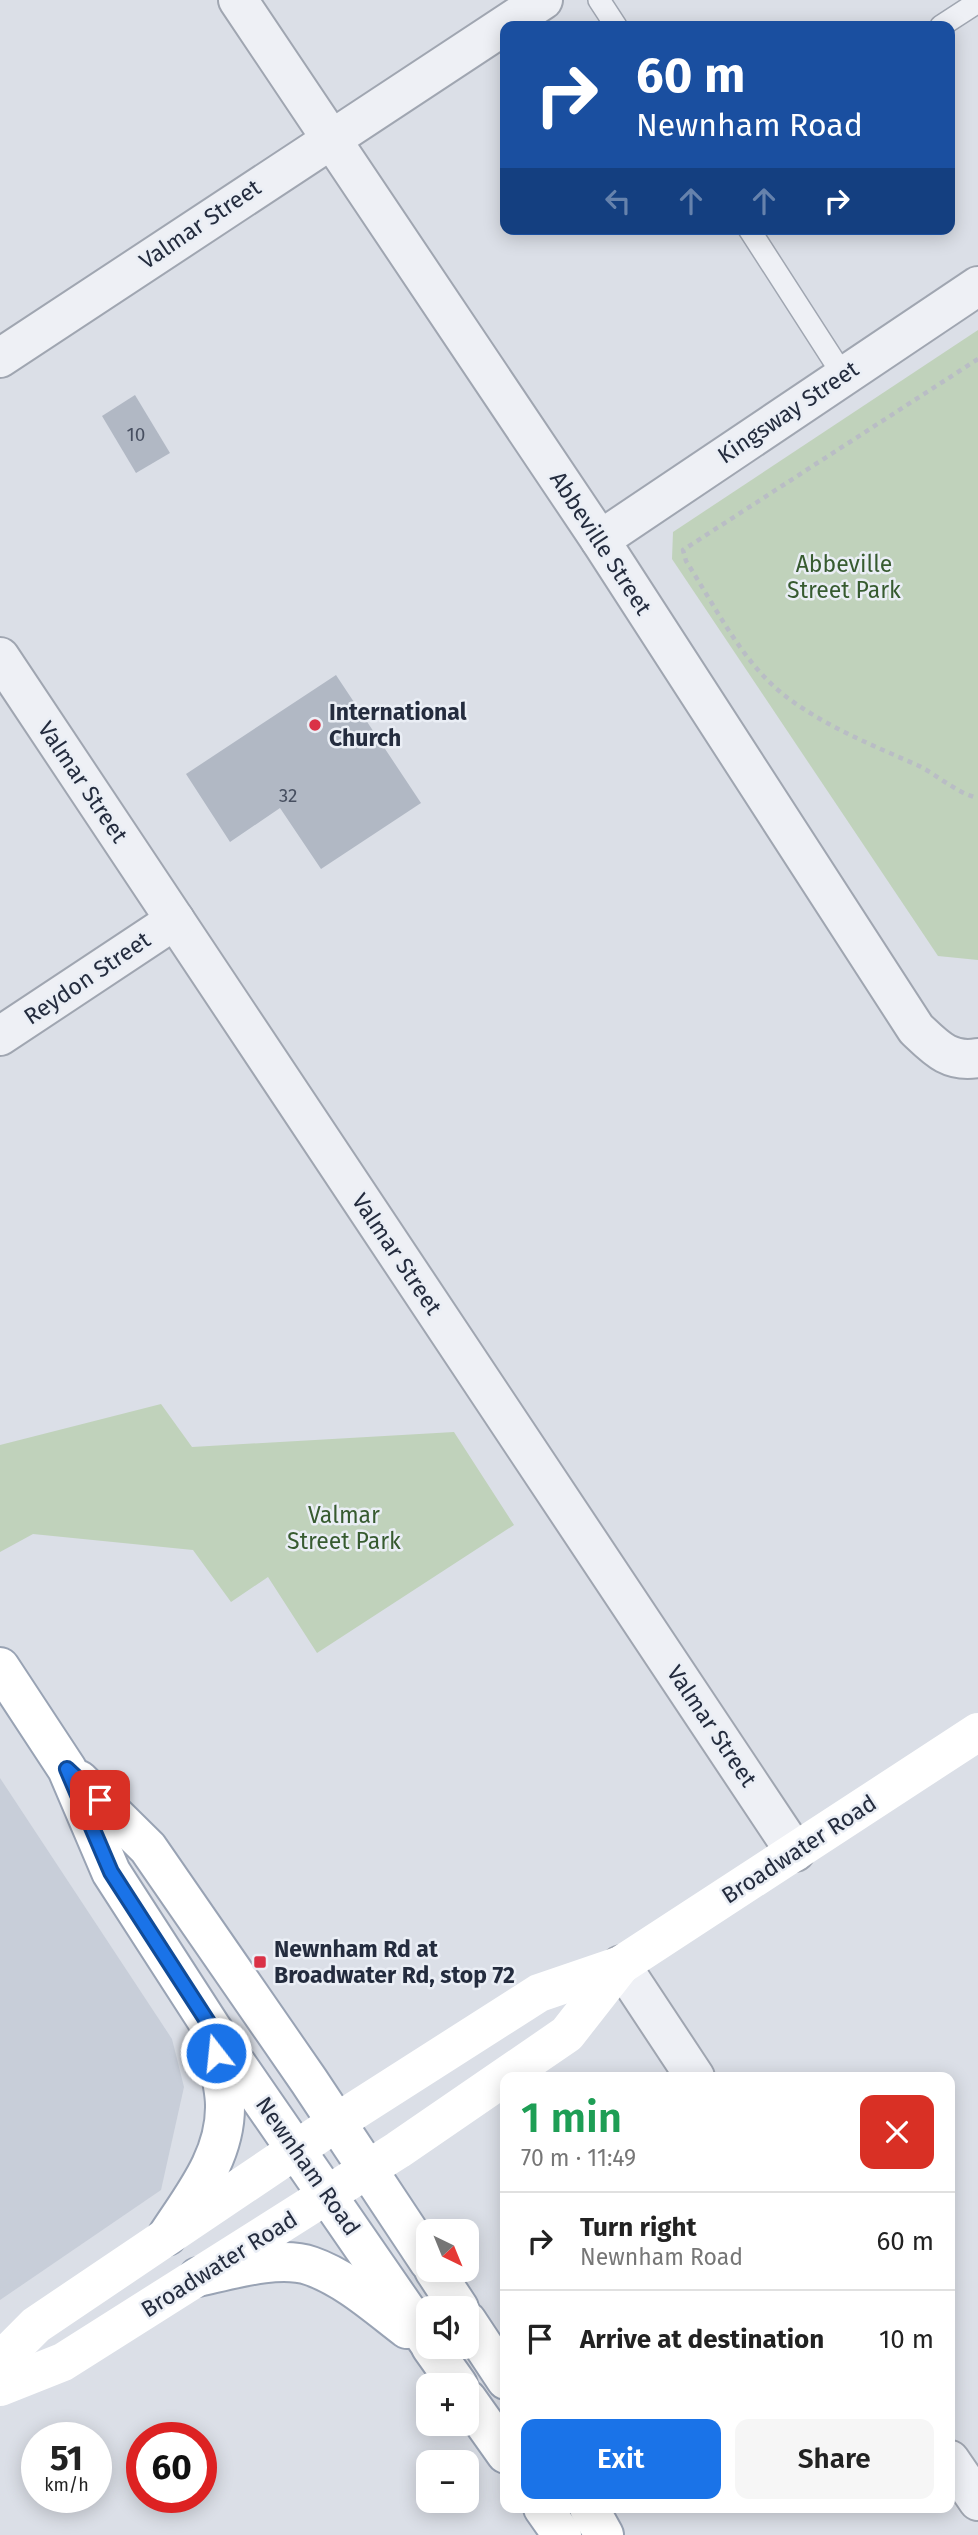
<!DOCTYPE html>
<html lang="en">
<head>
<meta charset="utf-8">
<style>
	:root { --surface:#fff; --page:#f6f6f6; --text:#222; --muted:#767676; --line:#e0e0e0; --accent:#1a73e8 }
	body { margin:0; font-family:"Fira Sans",sans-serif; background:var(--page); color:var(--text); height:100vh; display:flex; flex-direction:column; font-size:26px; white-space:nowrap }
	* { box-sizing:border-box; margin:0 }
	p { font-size:23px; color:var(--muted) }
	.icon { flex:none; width:38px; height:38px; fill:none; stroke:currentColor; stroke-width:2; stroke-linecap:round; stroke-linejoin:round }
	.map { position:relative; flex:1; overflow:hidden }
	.side { position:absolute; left:500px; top:2072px; width:455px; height:441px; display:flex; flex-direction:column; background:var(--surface); border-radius:14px; box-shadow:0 4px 18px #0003 }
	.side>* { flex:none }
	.hud { position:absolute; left:500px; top:21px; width:455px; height:214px; border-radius:14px; box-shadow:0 4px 18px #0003; background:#1a4fa0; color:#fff; overflow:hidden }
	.needle { width:46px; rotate:137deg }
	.tools { position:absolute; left:416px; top:2219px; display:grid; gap:14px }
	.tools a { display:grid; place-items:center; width:63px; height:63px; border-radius:14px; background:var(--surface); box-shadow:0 4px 18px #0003; font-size:35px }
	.speed { position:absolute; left:21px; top:2422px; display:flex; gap:14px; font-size:35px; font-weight:700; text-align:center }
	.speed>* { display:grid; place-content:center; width:91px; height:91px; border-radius:50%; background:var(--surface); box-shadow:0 4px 18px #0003; line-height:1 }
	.speed small { font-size:18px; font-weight:400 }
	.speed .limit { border:10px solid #d22; background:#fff; color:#111 }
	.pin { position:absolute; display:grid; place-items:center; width:60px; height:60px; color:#fff; margin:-30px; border-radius:14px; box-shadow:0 4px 10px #0006 }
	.me { position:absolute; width:77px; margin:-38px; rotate:344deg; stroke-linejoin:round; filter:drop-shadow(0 0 5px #0008) }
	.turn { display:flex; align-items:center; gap:24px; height:147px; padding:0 21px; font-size:32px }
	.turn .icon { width:91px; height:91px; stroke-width:2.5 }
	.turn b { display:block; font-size:49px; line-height:60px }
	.lanes { display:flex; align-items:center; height:66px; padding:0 21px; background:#0003; justify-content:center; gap:35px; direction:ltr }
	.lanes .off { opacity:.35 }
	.round { display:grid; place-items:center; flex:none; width:74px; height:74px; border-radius:14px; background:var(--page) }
	.summary { display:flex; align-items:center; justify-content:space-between; height:119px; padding:0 21px }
	h1 { font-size:42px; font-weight:600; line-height:52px; color:#1e9e55 }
	.action { display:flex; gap:14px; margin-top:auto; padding:14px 21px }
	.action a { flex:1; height:80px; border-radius:14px; background:var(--accent); color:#fff; font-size:28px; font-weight:600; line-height:80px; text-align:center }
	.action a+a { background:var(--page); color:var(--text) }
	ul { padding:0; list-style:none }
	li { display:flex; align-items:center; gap:21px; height:98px; padding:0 21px; border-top:2px solid var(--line) }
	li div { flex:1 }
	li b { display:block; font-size:26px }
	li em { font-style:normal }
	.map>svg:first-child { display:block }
	.built { fill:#c8ced9 }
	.green { fill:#c0d2bb }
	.building { fill:#b1b8c4 }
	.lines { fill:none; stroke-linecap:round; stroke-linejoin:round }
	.lane-casing { stroke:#a0a6b1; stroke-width:24 }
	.street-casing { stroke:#a0a6b1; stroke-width:42 }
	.primary-casing { stroke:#99a3b4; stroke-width:42 }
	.path { stroke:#b9bdc5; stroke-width:4.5; stroke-dasharray:5 5; stroke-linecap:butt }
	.lane { stroke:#eef0f5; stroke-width:21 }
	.street { stroke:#eef0f5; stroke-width:38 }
	.secondary { stroke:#fff; stroke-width:38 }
	.primary { stroke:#fff; stroke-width:38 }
	.route-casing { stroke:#114b97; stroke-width:18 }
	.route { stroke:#1a73e8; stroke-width:12 }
	.poi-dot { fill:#da3146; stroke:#eaeef5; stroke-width:2.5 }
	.labels { text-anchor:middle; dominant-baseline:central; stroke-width:5; stroke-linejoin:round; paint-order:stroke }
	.number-label { font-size:19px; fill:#474f60 }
	.street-label { font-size:23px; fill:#242c3e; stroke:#eaeef5 }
	.park-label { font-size:23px; fill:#375b30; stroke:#eaeef5 }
	.poi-label { font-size:23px; font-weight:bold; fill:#242c3e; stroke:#eaeef5; text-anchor:start }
</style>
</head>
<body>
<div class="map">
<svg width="978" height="2535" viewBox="0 0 978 2535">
	<rect width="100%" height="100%" fill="#dbdfe7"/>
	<!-- built -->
	<polygon class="built" points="0,1778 172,2039 184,2087 161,2190 0,2300"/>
	<!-- green -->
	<g class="green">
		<polygon points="978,330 978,960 938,956 672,559 673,532"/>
		<polygon points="161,1404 192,1447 454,1432 514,1525 317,1653 268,1577 231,1602 193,1550 33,1534 0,1552 0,1445"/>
	</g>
	<!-- building -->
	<g class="building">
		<polygon points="135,395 170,453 136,473 102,416"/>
		<polygon points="336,675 421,803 321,869 280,808 230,842 186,774"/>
	</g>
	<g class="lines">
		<defs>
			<g id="lane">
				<polyline points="599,0 616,26"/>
				<polyline points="941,26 978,2"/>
				<polyline points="749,229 843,375"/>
			</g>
			<g id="street">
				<path d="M238,0L600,540L916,1029C936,1048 949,1063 978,1058"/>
				<polyline points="0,358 543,0"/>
				<polyline points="600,540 978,286"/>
				<polyline points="0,657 795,1852"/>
				<polyline points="0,1036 175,920"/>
				<polyline points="621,1965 695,2077"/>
				<polyline points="950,2460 978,2501"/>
			</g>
			<g id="primary">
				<polyline points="0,1667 67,1769 111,1872 211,2027 429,2343"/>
				<polyline points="79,1780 148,1848 309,2081 429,2262"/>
				<path d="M167,2236C193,2196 226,2156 225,2105C225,2084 217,2062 213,2041"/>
				<polyline points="434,2270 459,2308"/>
				<path d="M198,2277C230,2270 279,2255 311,2266C346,2278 378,2307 407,2329"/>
				<polyline points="467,2321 506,2380"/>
				<polyline points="431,2347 458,2385"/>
				<polyline points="467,2399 506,2454"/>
				<polyline points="543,2508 562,2535"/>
				<polyline points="589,2508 604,2535"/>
			</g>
		</defs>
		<!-- lane casing -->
		<use href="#lane" class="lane-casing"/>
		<!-- street casing -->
		<use href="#street" class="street-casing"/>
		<!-- primary casing -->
		<use href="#primary" class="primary-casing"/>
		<!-- path -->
		<path class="path" d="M978,359L683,550L686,561C715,606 742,662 784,695C824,726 872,745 917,765C938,775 956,793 978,798"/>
		<!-- lane -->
		<use href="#lane" class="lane"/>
		<!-- street -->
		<use href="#street" class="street"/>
		<!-- secondary -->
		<g class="secondary">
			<polyline points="0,2361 36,2325 337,2122 539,1993 621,1965 978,1732"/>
			<polyline points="0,2387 63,2362 398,2150 567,2034 621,1965"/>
		</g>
		<!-- primary -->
		<use href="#primary" class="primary"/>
	</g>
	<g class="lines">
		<defs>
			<polyline id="route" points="100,1800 67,1769 111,1872 211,2027 216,2053"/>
		</defs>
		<!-- route casing -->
		<use href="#route" class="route-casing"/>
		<!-- route -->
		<use href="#route" class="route"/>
	</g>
	<!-- markers -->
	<g class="poi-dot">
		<circle cx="315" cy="725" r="7"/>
		<rect x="253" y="1955" width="14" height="14" rx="3.5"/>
	</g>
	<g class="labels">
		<!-- number labels -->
		<g class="number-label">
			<text x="136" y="434">10</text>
			<text x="288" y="795">32</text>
		</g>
		<!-- street labels -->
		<g class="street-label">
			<text transform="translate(200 224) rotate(-34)">Valmar Street</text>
			<text transform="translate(788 412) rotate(-34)">Kingsway Street</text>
			<text transform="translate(601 543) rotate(57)">Abbeville Street</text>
			<text transform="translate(83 782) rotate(56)">Valmar Street</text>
			<text transform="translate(87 978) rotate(-34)">Reydon Street</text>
			<text transform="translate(397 1254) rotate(56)">Valmar Street</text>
			<text transform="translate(712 1726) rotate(56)">Valmar Street</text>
			<text transform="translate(799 1849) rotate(-33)">Broadwater Road</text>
			<text transform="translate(308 2166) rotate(55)">Newnham Road</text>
			<text transform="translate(219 2264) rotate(-32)">Broadwater Road</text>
		</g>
		<!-- park labels -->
		<g class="park-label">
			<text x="844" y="564">Abbeville<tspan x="844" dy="26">Street Park</tspan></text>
			<text x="344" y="1515">Valmar<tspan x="344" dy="26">Street Park</tspan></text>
		</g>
		<!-- poi labels -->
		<g class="poi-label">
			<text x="329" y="712">International<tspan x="329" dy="26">Church</tspan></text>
			<text x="274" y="1949">Newnham Rd at<tspan x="274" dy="26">Broadwater Rd, stop 72</tspan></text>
		</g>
	</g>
</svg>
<div class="tools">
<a><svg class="needle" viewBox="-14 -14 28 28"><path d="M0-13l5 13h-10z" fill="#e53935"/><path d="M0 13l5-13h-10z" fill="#767676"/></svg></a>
<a><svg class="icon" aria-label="sound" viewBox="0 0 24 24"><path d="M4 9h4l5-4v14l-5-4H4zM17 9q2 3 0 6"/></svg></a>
<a>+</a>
<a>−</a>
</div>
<div class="speed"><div>51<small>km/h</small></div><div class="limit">60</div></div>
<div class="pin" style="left:100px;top:1800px;background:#d93025"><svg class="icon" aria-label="arrive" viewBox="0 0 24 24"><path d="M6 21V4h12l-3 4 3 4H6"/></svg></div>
<svg class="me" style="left:216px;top:2053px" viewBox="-20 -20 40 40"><circle r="17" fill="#1a73e8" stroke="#fff" stroke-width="3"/><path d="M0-11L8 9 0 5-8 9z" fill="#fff"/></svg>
<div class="hud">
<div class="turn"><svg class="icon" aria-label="right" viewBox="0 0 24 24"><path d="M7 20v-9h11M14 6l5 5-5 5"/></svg><div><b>60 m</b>Newnham Road</div></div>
<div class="lanes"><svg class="icon off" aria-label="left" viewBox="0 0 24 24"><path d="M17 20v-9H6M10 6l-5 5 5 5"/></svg><svg class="icon off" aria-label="ahead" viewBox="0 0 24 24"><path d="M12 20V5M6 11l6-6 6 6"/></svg><svg class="icon off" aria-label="ahead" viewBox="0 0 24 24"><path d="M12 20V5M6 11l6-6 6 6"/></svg><svg class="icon" aria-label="right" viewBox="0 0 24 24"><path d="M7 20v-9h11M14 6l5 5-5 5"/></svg></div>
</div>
<section class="side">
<div class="summary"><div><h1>1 min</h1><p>70 m · 11:49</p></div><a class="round" style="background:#d93025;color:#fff"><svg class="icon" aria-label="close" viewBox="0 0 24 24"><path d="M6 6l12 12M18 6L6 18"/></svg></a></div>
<ul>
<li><svg class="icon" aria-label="right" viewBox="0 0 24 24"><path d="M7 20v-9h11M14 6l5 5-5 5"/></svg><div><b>Turn right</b><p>Newnham Road</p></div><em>60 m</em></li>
<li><svg class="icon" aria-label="arrive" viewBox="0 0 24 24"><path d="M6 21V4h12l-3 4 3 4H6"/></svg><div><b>Arrive at destination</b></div><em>10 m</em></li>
</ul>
<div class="action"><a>Exit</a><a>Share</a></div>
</section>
</div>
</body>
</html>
